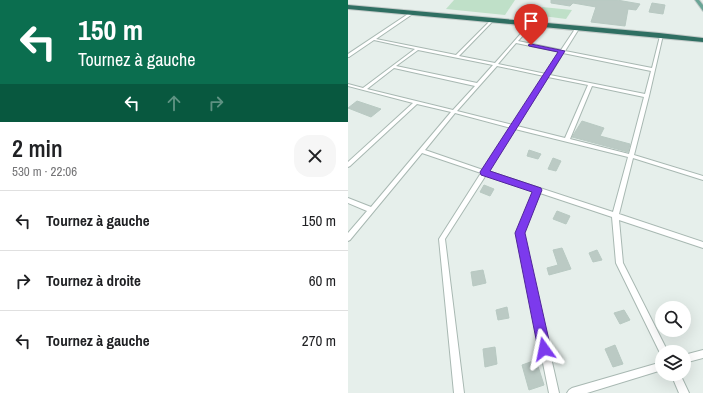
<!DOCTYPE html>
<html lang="fr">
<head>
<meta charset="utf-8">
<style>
	:root { --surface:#fff; --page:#f6f6f6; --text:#202124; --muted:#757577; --line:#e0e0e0 }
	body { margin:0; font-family:"Archivo Narrow",sans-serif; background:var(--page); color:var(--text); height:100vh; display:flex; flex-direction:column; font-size:15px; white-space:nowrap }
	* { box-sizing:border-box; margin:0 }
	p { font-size:13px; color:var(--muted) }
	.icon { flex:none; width:22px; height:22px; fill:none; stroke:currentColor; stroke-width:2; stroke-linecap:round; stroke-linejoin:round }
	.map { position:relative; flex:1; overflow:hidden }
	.sheet { display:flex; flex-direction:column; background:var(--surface); width:348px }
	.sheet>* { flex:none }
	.hud { background:#0b6e4f; color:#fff; overflow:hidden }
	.tools { position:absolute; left:307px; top:301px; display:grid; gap:8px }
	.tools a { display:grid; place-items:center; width:36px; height:36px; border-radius:50%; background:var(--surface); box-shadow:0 4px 16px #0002; font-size:20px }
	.pin { position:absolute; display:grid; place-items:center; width:34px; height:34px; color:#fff; margin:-41px -17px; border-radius:50% 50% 50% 0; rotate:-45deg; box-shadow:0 0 4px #0007 }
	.pin .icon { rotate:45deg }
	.me { position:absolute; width:44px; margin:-22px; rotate:348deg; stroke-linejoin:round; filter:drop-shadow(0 0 3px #0008) }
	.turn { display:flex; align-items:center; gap:14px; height:84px; padding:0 12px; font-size:18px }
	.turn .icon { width:52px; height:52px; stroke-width:2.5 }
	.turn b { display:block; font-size:28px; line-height:34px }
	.lanes { display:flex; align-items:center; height:38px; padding:0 12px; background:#0003; justify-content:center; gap:20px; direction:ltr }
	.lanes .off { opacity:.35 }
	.round { display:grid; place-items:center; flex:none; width:42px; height:42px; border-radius:16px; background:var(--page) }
	.headline { display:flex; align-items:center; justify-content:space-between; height:68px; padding:0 12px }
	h1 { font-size:24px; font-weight:600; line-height:30px }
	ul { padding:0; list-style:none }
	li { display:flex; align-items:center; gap:12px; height:60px; padding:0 12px; border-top:1px solid var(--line) }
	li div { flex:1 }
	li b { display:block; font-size:15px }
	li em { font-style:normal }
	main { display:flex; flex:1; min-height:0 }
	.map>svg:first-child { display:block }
	.green { fill:#bfe0c8 }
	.building { fill:#bbcac4; stroke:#b8c9c2 }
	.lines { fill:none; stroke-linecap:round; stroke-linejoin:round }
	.street-casing { stroke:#a8b8b2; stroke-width:2 }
	.primary-casing { stroke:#c2cac8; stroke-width:2 }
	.highway-casing { stroke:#c2cac8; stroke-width:2 }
	.street { fill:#fff; fill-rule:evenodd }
	.primary { fill:#6aa596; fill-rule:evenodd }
	.highway { fill:#2f6f62; fill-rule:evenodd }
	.route { fill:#7c3aed; stroke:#51269a }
</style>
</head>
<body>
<main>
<section class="sheet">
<div class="hud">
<div class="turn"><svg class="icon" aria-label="left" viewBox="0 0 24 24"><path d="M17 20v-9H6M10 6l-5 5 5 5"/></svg><div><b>150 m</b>Tournez à gauche</div></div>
<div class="lanes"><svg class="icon" aria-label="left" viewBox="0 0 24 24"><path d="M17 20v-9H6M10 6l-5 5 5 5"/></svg><svg class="icon off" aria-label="ahead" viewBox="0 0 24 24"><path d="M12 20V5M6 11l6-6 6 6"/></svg><svg class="icon off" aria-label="right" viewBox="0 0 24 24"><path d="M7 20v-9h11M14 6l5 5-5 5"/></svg></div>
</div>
<div class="headline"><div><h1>2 min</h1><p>530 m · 22:06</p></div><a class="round"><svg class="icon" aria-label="close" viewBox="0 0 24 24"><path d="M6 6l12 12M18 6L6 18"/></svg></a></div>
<ul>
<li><svg class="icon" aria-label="left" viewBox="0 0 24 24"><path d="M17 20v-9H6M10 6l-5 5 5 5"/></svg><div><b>Tournez à gauche</b></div><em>150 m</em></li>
<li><svg class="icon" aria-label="right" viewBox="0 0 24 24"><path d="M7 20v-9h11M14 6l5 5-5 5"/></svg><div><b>Tournez à droite</b></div><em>60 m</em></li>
<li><svg class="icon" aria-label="left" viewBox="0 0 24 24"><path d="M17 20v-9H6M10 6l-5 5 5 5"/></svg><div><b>Tournez à gauche</b></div><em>270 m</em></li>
</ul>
</section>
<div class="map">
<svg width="355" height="393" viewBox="0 0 355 393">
	<rect width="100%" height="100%" fill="#e6efeb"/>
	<!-- green -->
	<g class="green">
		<polygon points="106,0 167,0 157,15 98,9"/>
		<polygon points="194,7 224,10 218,19 187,15"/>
	</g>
	<!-- building -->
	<g class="building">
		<polygon points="203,0 269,0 292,4 288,10 280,9 277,26 243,22 248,7 225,3 222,6 203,3"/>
		<polygon points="304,3 317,5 315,14 301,12"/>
		<polygon points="9,101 33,109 23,117 0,108"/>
		<polygon points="234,121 256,128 252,136 282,144 280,152 224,137"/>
		<polygon points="181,150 193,154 190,159 179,156"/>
		<polygon points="205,158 213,161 208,171 200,169"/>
		<polygon points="136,185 146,189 142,196 132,192"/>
		<polygon points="209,211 222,216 218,224 205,219"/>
		<polygon points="214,248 223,269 201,275 199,268 210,265 205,250"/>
		<polygon points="249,250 254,260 245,262 241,253"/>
		<polygon points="135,270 138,283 125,286 123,272"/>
		<polygon points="159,307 161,318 150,320 148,310"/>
		<polygon points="276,310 282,320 272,324 266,313"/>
		<polygon points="267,345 275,364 265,367 257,349"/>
		<polygon points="147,347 149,364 137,367 135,349"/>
		<polygon points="188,360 196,385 181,390 174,365"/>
	</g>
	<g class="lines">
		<defs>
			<g id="street">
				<path d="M63,12L66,13L28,39L108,55L143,20H144V22L111,56L147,63L183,22L186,23L170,41L213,50L229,26H230L232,27L217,51L304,68L312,36L315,35L301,96L286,155L355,176V180L285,158L271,214L355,242V248L271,220L275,263L320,352H314V355H313L268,263L264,217L192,193L175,233L211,393H201L169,233L187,191L138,175L97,239L116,393H106L91,239L133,173L74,153L2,240L0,241V233L19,211L0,203V198L23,207L103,112L69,104L2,166L0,167V162L65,103L0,86V84L15,88L67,49L26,40L1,57H0V54ZM168,43L212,52L198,74L150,64ZM70,50L145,65L129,83L48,66ZM215,53L303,71L297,94L202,75ZM149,66L196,76L165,125L109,111ZM46,68L127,86L105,110L19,89ZM200,77L240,85L217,138L169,126ZM244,86L296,97L281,154L222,139ZM107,113L163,128L135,170L77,150ZM167,129L280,157L265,212L140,171Z"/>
				<polygon points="355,350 355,358 336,363 336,355"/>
				<polygon points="314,362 314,370 239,393 219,393 221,390 224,388"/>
				<polygon points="323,374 332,374 341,393 331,393"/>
			</g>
			<polygon id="primary" points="347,0 351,0 355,5 355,11"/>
			<polygon id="highway" points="0,5 311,33 355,38 355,42 0,9"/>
		</defs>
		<!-- street casing -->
		<use href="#street" class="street-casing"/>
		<!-- primary casing -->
		<use href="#primary" class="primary-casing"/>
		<!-- highway casing -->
		<use href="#highway" class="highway-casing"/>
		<!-- street -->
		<use href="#street" class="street"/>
		<!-- primary -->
		<use href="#primary" class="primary"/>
		<!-- highway -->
		<use href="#highway" class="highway"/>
	</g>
	<!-- route -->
	<polygon class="route" points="183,44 217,51 142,171 193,188 194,190 177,233 203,349 201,354 196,356 192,354 190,349 167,233 184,192 133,175 132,172 210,52 181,46 180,45"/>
</svg>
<div class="tools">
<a><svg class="icon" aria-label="search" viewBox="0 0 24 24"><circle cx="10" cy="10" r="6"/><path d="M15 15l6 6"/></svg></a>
<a><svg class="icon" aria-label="layers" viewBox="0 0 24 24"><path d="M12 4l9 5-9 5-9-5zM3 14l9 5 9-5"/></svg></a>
</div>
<div class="pin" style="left:183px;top:45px;background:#d93025"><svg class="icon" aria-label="arrive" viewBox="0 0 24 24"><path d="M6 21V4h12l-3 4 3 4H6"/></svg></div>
<svg class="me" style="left:196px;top:349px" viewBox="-20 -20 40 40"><path d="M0-17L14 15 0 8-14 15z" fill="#7c3aed" stroke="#fff" stroke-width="4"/></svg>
</div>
</main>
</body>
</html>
